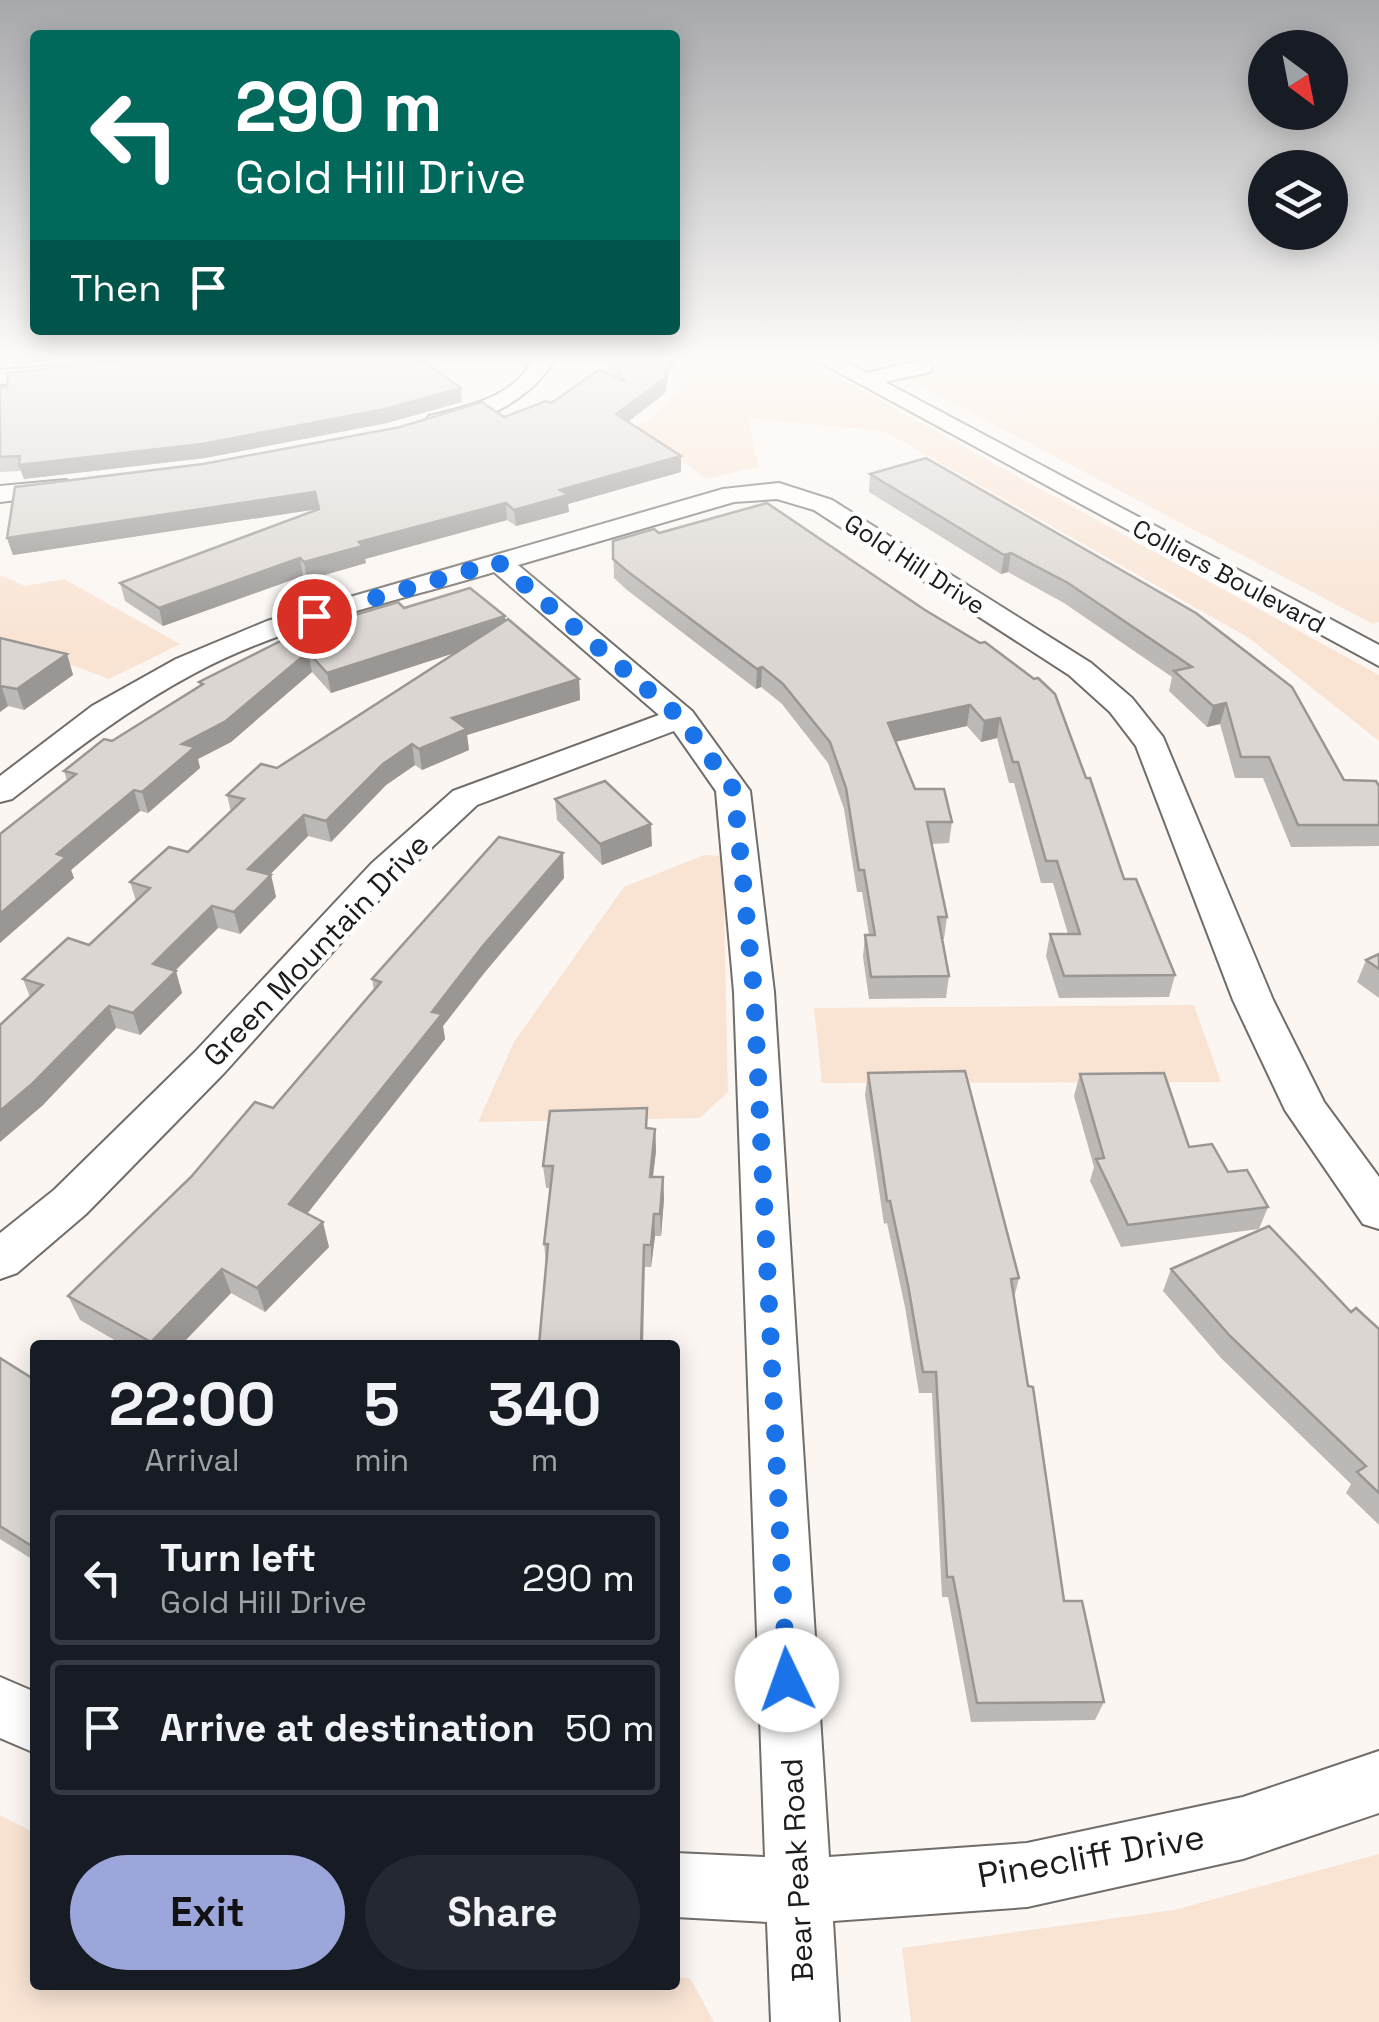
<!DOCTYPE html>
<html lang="en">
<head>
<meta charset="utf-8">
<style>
	:root { --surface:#171b24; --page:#242831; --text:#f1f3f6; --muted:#9ea1a6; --line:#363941; --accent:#9da6db }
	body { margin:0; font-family:"Space Grotesk",sans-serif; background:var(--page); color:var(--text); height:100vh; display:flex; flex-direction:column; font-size:38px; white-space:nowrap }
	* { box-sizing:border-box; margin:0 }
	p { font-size:32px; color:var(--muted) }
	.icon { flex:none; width:55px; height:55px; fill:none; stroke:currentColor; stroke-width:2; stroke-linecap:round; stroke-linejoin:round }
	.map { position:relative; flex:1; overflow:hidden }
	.details { position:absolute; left:30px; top:1340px; width:650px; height:650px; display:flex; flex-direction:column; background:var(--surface); border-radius:10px; box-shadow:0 5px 25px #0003 }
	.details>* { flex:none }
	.guide { position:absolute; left:30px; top:30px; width:650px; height:305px; border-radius:10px; box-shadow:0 5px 25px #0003; background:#00695c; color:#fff; overflow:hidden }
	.needle { width:65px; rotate:148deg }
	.buttons { position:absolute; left:1248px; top:30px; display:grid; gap:20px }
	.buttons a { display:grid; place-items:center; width:100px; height:100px; border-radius:50%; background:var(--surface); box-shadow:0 5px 25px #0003; font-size:50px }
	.pin { position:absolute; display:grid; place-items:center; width:85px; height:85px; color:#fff; margin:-42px; border:5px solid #fff; border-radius:50%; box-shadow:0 2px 10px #0007 }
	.me { position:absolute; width:110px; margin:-55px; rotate:357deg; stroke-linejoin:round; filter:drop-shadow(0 0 8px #0008) }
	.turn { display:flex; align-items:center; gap:35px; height:210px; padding:0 40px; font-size:45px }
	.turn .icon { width:130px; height:130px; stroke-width:2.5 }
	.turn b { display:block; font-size:70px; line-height:85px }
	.then { display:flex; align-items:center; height:95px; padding:0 40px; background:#0003; gap:20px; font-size:38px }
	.eta { display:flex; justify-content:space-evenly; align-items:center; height:170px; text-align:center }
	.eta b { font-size:60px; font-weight:800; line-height:70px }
	.cta { display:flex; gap:20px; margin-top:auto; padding:20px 40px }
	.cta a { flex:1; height:115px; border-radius:60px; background:var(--accent); color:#111; font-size:40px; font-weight:800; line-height:115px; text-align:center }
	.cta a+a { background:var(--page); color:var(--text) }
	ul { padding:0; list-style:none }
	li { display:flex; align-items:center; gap:30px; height:135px; margin:0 20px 15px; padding:0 20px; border:5px solid var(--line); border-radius:10px }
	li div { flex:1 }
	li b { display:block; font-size:38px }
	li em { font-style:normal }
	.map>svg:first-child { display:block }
	.green { fill:#f9e4d4 }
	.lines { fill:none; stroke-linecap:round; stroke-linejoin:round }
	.minor-casing { stroke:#716d6a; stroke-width:4 }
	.minor { fill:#fff; fill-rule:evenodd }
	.wall { fill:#bcb8b5 }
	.shaded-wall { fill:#999693 }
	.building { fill:#dbd6d2; stroke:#999693; stroke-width:2.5 }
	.route { stroke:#1a73e8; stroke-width:18; stroke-dasharray:0 32.4 }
	.labels { text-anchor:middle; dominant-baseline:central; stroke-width:9; stroke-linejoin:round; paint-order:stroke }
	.far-street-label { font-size:25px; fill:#1d1c1a; stroke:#fff }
	.street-label { font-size:30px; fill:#1d1c1a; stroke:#fff }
	.near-street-label { font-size:35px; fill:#1d1c1a; stroke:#fff }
</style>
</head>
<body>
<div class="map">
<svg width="1379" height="2022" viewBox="0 0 1379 2022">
	<rect width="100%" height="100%" fill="#fbf6f2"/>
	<!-- green -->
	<g class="green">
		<polygon points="716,354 795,354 1379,675 1379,741 1249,638 884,431 748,418 758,467 706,479 635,426 648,421"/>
		<polygon points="860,354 1379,354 1379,622 1373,624"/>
		<polygon points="0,575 25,586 64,579 180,644 109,679 0,638"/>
		<polygon points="704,855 723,856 728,1092 700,1118 478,1122 514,1042 624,887"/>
		<polygon points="1194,1005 1221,1082 822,1083 814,1008"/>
		<polygon points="0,1815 35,1833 35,1985 675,1985 675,1977 690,1978 714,2022 0,2022"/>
		<polygon points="1379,1854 1379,2022 911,2022 902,1948 1174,1910"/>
	</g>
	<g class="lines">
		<defs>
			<g id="minor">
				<path d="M533,354H555C545,393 467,435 429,426L425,421L429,416C466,407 522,396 533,354Z"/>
				<polygon points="805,354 832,354 867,373 922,360 930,362 933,367 930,372 885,382 1379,645 1379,666"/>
				<polygon points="62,365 70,367 73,372 70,377 0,384 0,370"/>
				<polygon points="66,480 79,488 75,493 0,502 0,486"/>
				<path d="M779,483L832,500L1091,663L1132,698L1163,737L1273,1000L1324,1102L1379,1177V1229L1363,1224L1285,1110L1233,1000L1136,746L1110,712L1069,675L814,510L777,499L734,502L518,565L692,711L750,791L774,992L829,1857L1027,1843L1243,1797L1379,1751V1813L1243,1859L1027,1907L833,1921L839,2022H771L767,1922L675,1917V1853L765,1857L734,992L716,791L674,731L477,805L397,880L225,1072L86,1214L17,1273L0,1279V1233L54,1190L195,1052L371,864L453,791L659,715L494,572C394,602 287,624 195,673C129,708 71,753 12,799L0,802V776L92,706L176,659L267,621L723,489Z"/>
				<polygon points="0,1677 35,1692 35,1753 0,1738"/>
			</g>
		</defs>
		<!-- minor casing -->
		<use href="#minor" class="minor-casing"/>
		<!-- minor -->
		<use href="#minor" class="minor"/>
	</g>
	<!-- wall -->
	<g class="wall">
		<polygon points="601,354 677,354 677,360 669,371 665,393 628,422 681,456 681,472 568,504 569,512 516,526 507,520 365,559 366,563 307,580 303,576 163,626 125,601 120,583 318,509 13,555 7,538 203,464 504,417 551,403 613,376"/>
		<polygon points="422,360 462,402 387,423 205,458 24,479 21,471 0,472 0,387"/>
		<polygon points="926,458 1344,780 1379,786 1379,846 1291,847 1263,778 1235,778 1220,724 1207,727 1169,691 1172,677 1064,603 1008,572 1001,574 869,492 870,474"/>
		<polygon points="659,533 925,610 1124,879 1175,975 1169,997 1059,998 1046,956 1050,934 1068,934 1053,883 1041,883 1014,783 1009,783 997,738 981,742 967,726 895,742 915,789 952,822 949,843 932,844 947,917 944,939 942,939 949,976 946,998 869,999 863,957 865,935 869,935 862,892 857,892 844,809 828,763 782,704 761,687 756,689 627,590 614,578 613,541"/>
		<polygon points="404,608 505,620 579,679 580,700 467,735 469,750 422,770 415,765 386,785 331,842 308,836 269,875 271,875 276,897 240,934 218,928 175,970 182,993 140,1035 116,1028 42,1106 30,997 23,979 89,945 136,901 130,882 188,852 231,812 227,795 277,768 454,653 331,693 312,672 231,742 198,759 200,768 148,813 140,811 71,870 74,878 0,943 0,834 67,781 64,771 200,685 199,682 338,620"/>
		<polygon points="0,638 67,654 73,675 24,710 8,706 0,712"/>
		<polygon points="555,799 652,846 602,865 557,820"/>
		<polygon points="564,878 485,972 443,1026 445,1039 307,1214 329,1247 265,1312 231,1293 181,1345 123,1345 80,1320 68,1296 273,1108 374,990 372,979"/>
		<polygon points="1379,954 1379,998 1357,982 1366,960"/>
		<polygon points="868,1073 1019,1278 1014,1298 1028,1386 1064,1601 1104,1702 1095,1720 971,1722 948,1597 942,1597 932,1393 919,1393 905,1307 887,1223 884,1224 865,1095"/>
		<polygon points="1080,1074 1228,1172 1268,1207 1259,1229 1121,1247 1090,1181 1094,1167 1074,1096"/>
		<polygon points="647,1128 655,1129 656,1151 653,1177 663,1177 664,1199 661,1236 655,1236 651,1267 645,1267 643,1345 539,1345 546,1263 544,1244 550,1188 546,1188 543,1166"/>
		<polygon points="1171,1269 1351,1312 1379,1329 1379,1525 1346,1493 1351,1484 1221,1358 1163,1291"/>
		<polygon points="0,1358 35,1380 35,1561 0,1539"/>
	</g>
	<!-- shaded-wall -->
	<g class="shaded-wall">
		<polygon points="11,354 115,354 15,365"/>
		<polygon points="409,354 444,354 410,364"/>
		<polygon points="670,354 677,354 677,360 669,371 665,393 617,430 616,414"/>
		<polygon points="461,388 462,402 387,423 205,458 24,479 19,465"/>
		<polygon points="681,456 681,472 568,504 569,512 516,526 514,510 560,490"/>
		<polygon points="315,492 318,509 13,555 7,538"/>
		<polygon points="506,503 507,520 365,559 366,563 307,580 304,562 359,542"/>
		<polygon points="1011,553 1008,572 1001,574 1004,555"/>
		<polygon points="300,558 303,576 163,626 159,608"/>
		<polygon points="505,616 507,636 331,693 327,673"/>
		<polygon points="308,652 312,672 231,742 198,759 200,768 148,813 142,792 182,744"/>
		<polygon points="67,654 73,675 24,710 17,689"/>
		<polygon points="762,667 761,687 756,689 757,669"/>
		<polygon points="579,679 580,700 467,735 469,750 422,770 419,749 452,718"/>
		<polygon points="1,685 8,706 0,712 0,686"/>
		<polygon points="1226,703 1220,724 1207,727 1213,706"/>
		<polygon points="970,705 967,726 885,744 888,723"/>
		<polygon points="1000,718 997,738 981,742 984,721"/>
		<polygon points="412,744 415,765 386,785 331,842 326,821 383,764"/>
		<polygon points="134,790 140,811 71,870 74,878 0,943 0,914 57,854"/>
		<polygon points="304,815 308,836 254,891 248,869"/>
		<polygon points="651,824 652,846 602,865 600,844"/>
		<polygon points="563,853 564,878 485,972 443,1026 445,1039 295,1229 289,1204 482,947"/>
		<polygon points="271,875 276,897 240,934 234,912"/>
		<polygon points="212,906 218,928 160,986 153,964"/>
		<polygon points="176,971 182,993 140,1035 133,1013"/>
		<polygon points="109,1006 116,1028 42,1106 0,1142 0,1111"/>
		<polygon points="655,1129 656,1151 650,1199 650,1177"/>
		<polygon points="663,1177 664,1199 661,1236 660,1214"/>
		<polygon points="654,1214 655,1236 651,1267 651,1245"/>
		<polygon points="323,1222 329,1247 265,1312 257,1288"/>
		<polygon points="644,1245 643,1345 641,1345"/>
		<polygon points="222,1269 231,1293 181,1345 152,1345 151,1342"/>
	</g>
	<!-- building -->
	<g class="building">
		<polygon points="172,354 413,354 461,388 385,409 202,444 19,465 20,456 0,457 0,387 7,387 8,373"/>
		<polygon points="609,354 670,354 665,378 616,414 681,456 560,490 568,495 514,510 506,503 359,542 363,546 304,562 300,558 159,608 120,583 319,509 315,492 7,538 15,487 203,464 400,427 482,402 504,417 546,401 551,403 599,370 625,381"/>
		<polygon points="926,458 1196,613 1292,687 1344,780 1376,781 1379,786 1379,825 1298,825 1269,757 1241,757 1226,703 1213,706 1174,671 1192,667 1068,583 1011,553 1004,555 870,474"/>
		<polygon points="767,503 925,610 980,643 985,642 1034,679 1038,678 1055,694 1086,778 1090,778 1124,879 1136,879 1175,975 1064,976 1050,934 1080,934 1057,861 1046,861 1018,762 1013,762 1000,718 984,721 970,705 888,723 915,789 944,789 952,822 927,822 947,917 938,917 949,976 871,977 865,935 875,935 864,870 859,870 846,788 830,742 783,684 762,667 757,669 627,571 613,559 613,541 654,529 659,533"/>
		<polygon points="470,588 505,616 327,673 308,652 226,721 182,744 195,747 142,792 134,790 57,854 66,857 0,914 0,834 76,774 64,771 104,739 112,741 203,684 199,682 334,614 338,620 398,602 404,608"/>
		<polygon points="508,619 579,679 452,718 467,729 419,749 412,744 383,764 326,821 304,815 248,869 271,875 234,912 212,906 153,964 176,971 133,1013 109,1006 32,1084 0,1111 0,1025 43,985 23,979 68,938 89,945 150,888 130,882 169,847 188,852 244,799 227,795 261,764 277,768"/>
		<polygon points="0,638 67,654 17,689 0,686"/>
		<polygon points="605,781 651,824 600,844 555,799"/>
		<polygon points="499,837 563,853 482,947 432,1012 442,1014 289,1204 323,1222 257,1288 222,1269 151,1342 68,1296 191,1177 255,1102 273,1108 381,982 372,979"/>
		<polygon points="1379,954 1379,969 1366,960"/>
		<polygon points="965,1071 1019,1278 1011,1279 1028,1386 1033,1387 1064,1601 1082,1601 1104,1702 977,1703 953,1577 947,1577 936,1372 923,1372 908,1285 890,1201 887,1201 868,1073"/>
		<polygon points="1164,1073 1189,1147 1212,1144 1228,1172 1247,1170 1268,1207 1128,1225 1096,1159 1104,1158 1080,1074"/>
		<polygon points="647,1108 646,1128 655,1129 650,1177 663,1177 660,1214 654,1214 651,1245 644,1245 641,1345 539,1345 548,1244 544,1244 553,1166 543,1166 550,1111"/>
		<polygon points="1269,1226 1351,1312 1356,1308 1379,1329 1379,1493 1357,1472 1366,1466 1230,1336 1171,1269"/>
		<polygon points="0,1358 35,1380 35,1548 0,1526"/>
	</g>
	<!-- sky -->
	<linearGradient id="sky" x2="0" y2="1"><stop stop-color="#a7a8ab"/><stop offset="0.56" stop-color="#fdfbf9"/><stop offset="1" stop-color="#fdfbf9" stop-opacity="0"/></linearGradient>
	<rect width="1379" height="637" fill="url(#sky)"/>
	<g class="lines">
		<!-- route -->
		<polyline class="route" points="314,616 498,562 681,718 734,790 754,992 787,1680"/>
	</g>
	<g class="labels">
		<!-- far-street labels -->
		<g class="far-street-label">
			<text transform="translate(915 564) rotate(33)">Gold Hill Drive</text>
			<text transform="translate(1229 576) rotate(28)">Colliers Boulevard</text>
		</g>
		<!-- street labels -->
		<g class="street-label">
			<text transform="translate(316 950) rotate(-46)">Green Mountain Drive</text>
			<text transform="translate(797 1870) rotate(-93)">Bear Peak Road</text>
		</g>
		<!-- near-street labels -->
		<g class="near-street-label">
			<text transform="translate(1091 1856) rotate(-10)">Pinecliff Drive</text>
		</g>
	</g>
</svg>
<div class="buttons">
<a><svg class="needle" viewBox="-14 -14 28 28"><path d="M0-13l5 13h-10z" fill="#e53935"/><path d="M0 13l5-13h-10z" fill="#9ea1a6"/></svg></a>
<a><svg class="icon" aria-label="layers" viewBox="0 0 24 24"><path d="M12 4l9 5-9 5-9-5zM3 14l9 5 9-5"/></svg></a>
</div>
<div class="pin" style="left:314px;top:616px;background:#d93025"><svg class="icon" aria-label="arrive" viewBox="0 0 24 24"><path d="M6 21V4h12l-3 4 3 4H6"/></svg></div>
<svg class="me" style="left:787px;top:1680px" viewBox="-20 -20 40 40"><circle r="19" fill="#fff"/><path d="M0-13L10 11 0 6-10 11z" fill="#1a73e8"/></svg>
<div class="guide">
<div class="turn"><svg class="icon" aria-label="left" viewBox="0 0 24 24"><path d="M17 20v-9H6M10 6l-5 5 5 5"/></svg><div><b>290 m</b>Gold Hill Drive</div></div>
<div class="then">Then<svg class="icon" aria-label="arrive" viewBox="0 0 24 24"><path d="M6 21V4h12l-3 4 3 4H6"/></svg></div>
</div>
<section class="details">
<div class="eta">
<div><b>22:00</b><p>Arrival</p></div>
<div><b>5</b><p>min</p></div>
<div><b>340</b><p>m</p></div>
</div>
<ul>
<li><svg class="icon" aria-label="left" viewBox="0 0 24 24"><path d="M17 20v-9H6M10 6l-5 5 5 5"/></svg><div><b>Turn left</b><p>Gold Hill Drive</p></div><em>290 m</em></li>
<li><svg class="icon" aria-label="arrive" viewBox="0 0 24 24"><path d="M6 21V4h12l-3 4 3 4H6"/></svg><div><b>Arrive at destination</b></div><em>50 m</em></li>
</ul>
<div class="cta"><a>Exit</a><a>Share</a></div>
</section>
</div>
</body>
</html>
